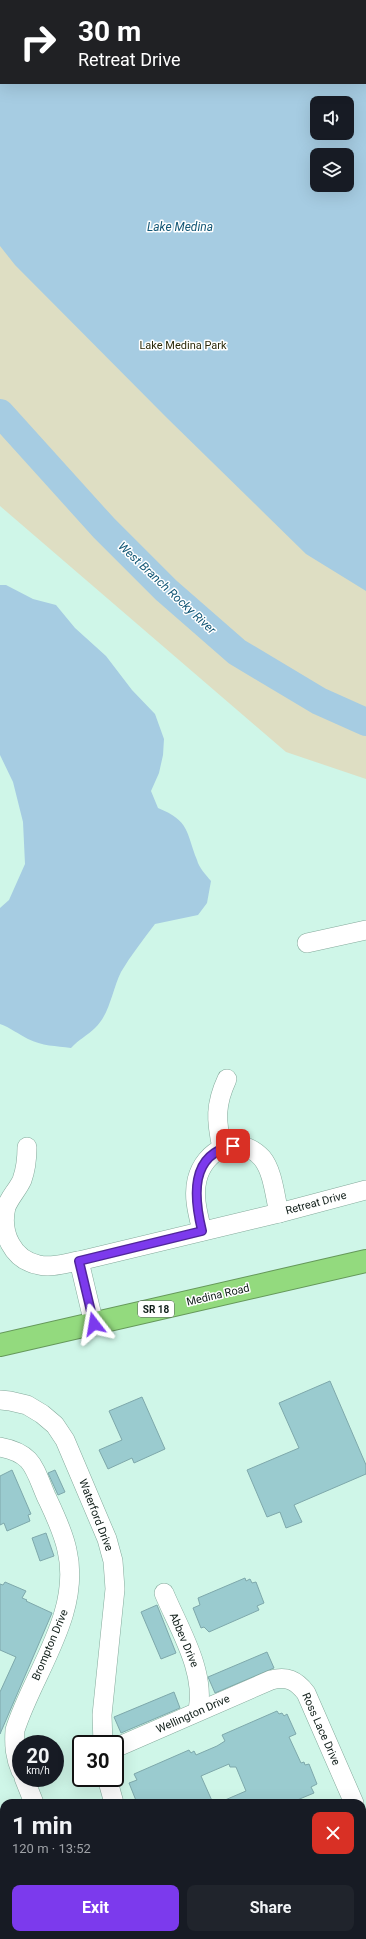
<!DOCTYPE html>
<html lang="en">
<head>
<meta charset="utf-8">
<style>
	:root { --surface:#171b24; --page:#20242c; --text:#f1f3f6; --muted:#9ea1a6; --accent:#7c3aed }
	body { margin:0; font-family:Roboto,sans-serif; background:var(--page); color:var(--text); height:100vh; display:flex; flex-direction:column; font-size:15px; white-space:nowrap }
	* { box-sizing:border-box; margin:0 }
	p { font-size:13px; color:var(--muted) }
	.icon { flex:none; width:22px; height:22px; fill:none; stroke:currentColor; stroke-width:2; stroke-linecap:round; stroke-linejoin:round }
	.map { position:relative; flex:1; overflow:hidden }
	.side { position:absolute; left:0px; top:1799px; width:366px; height:140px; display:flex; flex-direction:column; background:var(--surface); border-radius:12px 12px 0 0; box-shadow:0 4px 16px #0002 }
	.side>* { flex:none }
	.guide { position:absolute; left:0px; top:0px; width:366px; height:84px; box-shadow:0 4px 16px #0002; background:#202124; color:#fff; overflow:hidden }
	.fabs { position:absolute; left:310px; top:96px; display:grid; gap:8px }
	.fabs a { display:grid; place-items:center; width:44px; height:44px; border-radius:8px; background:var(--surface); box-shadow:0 4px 16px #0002; font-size:20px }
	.speed { position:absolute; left:12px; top:1735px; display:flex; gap:8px; font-size:20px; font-weight:700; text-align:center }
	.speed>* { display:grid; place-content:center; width:52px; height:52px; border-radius:50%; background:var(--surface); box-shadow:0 4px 16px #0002; line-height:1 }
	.speed small { font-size:10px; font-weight:400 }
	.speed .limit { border:2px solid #111; border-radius:6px; background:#fff; color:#111 }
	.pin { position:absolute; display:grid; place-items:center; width:34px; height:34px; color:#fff; margin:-17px; border-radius:8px; box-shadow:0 2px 6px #0006 }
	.me { position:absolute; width:44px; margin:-22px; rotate:346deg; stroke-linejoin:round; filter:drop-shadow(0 0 3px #0008) }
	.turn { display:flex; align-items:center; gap:14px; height:84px; padding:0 12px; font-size:18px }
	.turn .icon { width:52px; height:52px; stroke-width:2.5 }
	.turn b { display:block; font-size:28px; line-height:34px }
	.round { display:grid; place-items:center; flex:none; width:42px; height:42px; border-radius:8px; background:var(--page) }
	.headline { display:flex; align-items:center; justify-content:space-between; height:68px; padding:0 12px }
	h1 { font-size:24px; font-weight:700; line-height:30px }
	.cta { display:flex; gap:8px; margin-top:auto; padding:8px 12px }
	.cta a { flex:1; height:46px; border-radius:8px; background:var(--accent); color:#fff; font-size:16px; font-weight:700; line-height:46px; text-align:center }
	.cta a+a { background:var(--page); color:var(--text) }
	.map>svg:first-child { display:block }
	.green { fill:#dedec3; fill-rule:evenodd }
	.water { fill:#a6cce2; fill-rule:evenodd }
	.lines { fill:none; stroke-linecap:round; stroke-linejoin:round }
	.river { stroke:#a6cce2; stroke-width:28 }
	.building { fill:#9acbcf; stroke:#7ea8ab }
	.minor-casing { stroke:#84a99b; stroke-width:20 }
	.highway-casing { stroke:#65985a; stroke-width:24 }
	.minor { stroke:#fff; stroke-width:19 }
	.highway { stroke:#93da7e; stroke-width:22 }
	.route-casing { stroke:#51269a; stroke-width:10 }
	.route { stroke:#7c3aed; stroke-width:7 }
	.labels { text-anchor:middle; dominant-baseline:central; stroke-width:3; stroke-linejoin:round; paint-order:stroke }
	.shield { fill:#fff; stroke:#57615d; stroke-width:1 }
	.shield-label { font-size:10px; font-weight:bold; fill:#0f1d18 }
	.park-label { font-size:11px; fill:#2c2b0b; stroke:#fff }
	.street-label { font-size:11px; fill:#0f1d18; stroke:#fff }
	.water-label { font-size:12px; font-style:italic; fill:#125675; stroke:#fff }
</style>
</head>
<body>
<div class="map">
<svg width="366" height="1939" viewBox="0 0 366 1939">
	<rect width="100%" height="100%" fill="#cff6e8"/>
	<!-- green -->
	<path class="green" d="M0,0H366V779L286,752L0,506ZM1,1H365V83H1ZM317,103H347V133H317ZM317,155H347V185H317Z"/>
	<!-- water -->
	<g class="water">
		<path d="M0,0H366V591L306,554L167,418L15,265L0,246ZM1,1H365V83H1ZM317,103H347V133H317ZM317,155H347V185H317Z"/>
		<path d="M0,585H6L33,599L56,605L75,628L106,656L132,690L155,714L164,739L163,755L159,773L151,791L158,808C190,821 186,832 197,860C199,868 206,875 211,881L207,903L198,915L155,924C143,940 131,955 121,972C112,990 110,1014 95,1028C88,1035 78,1040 71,1048C56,1046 42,1046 28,1039C18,1034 11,1028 0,1024V908L9,900L25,864L23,822L13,782L0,755Z"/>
	</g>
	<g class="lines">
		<!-- river -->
		<polyline class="river" points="0,413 104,528 166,590 237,652 319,701 366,722"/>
	</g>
	<!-- building -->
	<g class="building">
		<polygon points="330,1381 366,1465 366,1474 294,1505 302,1522 286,1528 280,1512 267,1517 247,1470 299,1448 279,1403"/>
		<polygon points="142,1397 165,1449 134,1463 132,1458 108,1469 99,1450 122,1440 109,1411"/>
		<polygon points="12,1470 31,1514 28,1515 30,1521 7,1531 4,1523 0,1525 0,1476"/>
		<polygon points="55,1470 65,1492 58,1495 48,1473"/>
		<polygon points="46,1533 54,1556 40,1561 32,1538"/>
		<polygon points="245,1578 246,1581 250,1579 252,1583 256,1582 264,1603 257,1606 259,1610 209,1632 204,1627 201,1628 193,1608 200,1605 198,1598"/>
		<polygon points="5,1582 26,1591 22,1598 27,1600 26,1601 52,1613 0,1734 0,1692 16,1657 0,1650 0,1584 3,1585"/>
		<polygon points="157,1605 176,1653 161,1659 141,1612"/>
		<polygon points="267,1652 274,1668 215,1693 208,1677"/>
		<polygon points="174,1692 180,1708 121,1733 114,1717"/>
		<polygon points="277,1711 279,1714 282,1713 284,1716 287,1714 296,1734 289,1737 301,1763 304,1762 305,1765 309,1764 317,1784 311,1787 314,1793 290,1803 218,1803 246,1791 236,1767 230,1767 229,1764 201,1776 213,1803 137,1803 129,1783 137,1780 134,1774 189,1750 191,1753 194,1751 196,1755 217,1746 225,1741 222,1735"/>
	</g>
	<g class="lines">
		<defs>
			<g id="minor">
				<polyline points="307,943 366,930"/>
				<path d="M27,1147C27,1158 26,1169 22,1180C18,1189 10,1197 6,1207C0,1232 12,1260 39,1265C52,1268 66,1263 79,1261L279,1213L366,1190"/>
				<path d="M222,1148C216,1120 215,1105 227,1079"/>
				<path d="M202,1231C198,1214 193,1197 197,1180C204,1150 238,1132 262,1158C273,1171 275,1197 279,1213"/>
				<polyline points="79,1261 94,1324"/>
				<polyline points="0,1400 10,1401 27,1405 42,1414 55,1425 65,1440 107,1539 113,1561 115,1589 102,1715 103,1744"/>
				<path d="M0,1447C33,1453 34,1468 46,1496C54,1513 63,1531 67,1550C82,1613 33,1673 15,1730C14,1746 15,1757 21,1771"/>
				<path d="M164,1593C179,1629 206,1671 198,1711"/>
				<path d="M115,1748L271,1680C287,1676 296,1680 306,1693L354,1803"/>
				<polyline points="24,1778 34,1803"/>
				<polyline points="107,1778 114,1803"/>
				<polyline points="362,1822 366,1831"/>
				<polyline points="0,1854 4,1852"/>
				<polyline points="362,1858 366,1856"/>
				<polyline points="180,1939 189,1935"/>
			</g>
			<polyline id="highway" points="0,1345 366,1261"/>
		</defs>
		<!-- minor casing -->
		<use href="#minor" class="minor-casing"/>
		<!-- highway casing -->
		<use href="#highway" class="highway-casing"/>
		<!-- minor -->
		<use href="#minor" class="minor"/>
		<!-- highway -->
		<use href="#highway" class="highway"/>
	</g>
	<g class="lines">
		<defs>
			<path id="route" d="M94,1324L79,1261L202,1231C194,1198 189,1154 233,1146"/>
		</defs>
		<!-- route casing -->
		<use href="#route" class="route-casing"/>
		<!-- route -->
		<use href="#route" class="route"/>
	</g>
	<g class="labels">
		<!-- shield labels -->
		<rect class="shield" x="138" y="1301" width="36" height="16" rx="3"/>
		<g class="shield-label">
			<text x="156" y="1309">SR 18</text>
		</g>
		<!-- park labels -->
		<g class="park-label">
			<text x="183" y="345">Lake Medina Park</text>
		</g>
		<!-- street labels -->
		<g class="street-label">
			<text transform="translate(316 1203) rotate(-15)">Retreat Drive</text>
			<text transform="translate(218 1295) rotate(-13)">Medina Road</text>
			<text transform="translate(96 1515) rotate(69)">Waterford Drive</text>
			<text transform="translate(184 1640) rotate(67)">Abbev Drive</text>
			<text transform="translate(50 1645) rotate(-67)">Brompton Drive</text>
			<text transform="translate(193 1714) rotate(-24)">Wellington Drive</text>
			<text transform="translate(321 1729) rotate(66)">Ross Lace Drive</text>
		</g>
		<!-- water labels -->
		<g class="water-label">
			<text x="180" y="227">Lake Medina</text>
			<text transform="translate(167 588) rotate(43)">West Branch Rocky River</text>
		</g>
	</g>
</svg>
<div class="fabs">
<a><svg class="icon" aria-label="sound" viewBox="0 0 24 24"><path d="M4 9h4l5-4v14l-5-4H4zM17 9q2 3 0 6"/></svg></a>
<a><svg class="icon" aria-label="layers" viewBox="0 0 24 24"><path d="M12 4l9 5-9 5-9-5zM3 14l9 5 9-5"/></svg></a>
</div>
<div class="speed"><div>20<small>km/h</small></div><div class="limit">30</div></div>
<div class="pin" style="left:233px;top:1146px;background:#d93025"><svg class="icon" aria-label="arrive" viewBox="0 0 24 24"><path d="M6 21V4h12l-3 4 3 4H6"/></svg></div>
<svg class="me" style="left:94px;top:1324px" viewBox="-20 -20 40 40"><path d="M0-17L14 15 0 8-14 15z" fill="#7c3aed" stroke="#fff" stroke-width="4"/></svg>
<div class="guide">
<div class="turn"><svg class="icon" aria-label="right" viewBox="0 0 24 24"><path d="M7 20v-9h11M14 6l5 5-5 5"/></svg><div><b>30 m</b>Retreat Drive</div></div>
</div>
<section class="side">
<div class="headline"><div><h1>1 min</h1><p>120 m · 13:52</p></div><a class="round" style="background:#d93025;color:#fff"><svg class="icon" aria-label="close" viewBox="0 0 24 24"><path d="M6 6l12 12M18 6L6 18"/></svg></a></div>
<div class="cta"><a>Exit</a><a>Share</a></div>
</section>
</div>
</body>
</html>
